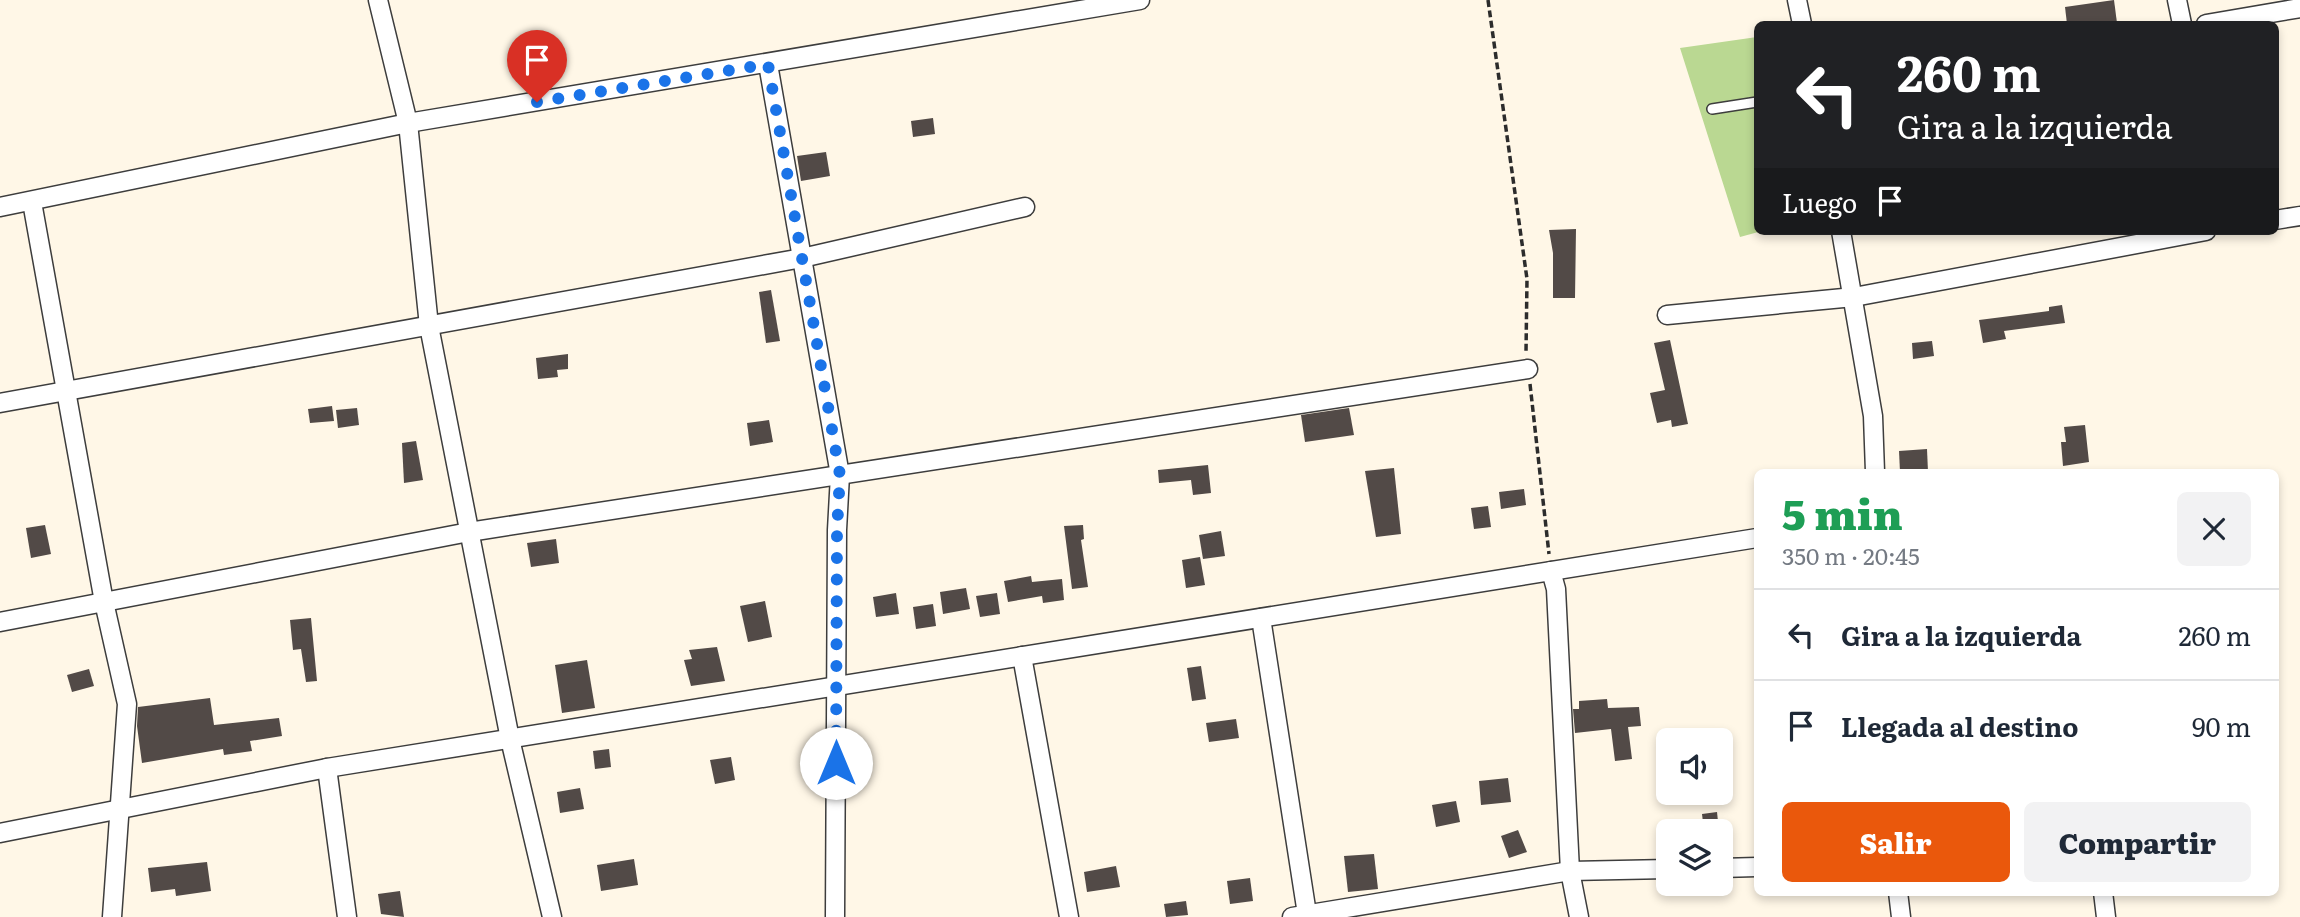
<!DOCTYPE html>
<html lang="es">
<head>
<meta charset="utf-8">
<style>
	:root { --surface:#fff; --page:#f2f2f3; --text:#1f2937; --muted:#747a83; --line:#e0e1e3; --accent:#ea580c }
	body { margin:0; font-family:Literata,serif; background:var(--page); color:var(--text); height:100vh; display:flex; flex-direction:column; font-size:26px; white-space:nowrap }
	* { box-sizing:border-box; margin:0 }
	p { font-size:23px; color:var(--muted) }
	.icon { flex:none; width:38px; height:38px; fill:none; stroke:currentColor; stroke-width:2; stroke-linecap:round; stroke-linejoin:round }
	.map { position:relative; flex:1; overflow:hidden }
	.panel { position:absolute; left:1754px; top:469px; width:525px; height:427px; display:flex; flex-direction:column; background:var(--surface); border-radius:10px; box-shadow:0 4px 10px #0003 }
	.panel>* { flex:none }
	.banner { position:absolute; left:1754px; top:21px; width:525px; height:214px; border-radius:10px; box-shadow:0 4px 10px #0003; background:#202124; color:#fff; overflow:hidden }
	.tools { position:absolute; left:1656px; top:728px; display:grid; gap:14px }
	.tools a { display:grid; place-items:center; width:77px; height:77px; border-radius:10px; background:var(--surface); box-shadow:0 4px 10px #0003; font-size:35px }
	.pin { position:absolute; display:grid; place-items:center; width:60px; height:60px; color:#fff; margin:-72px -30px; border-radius:50% 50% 50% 0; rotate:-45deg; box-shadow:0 0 7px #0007 }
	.pin .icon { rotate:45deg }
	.me { position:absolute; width:77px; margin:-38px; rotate:0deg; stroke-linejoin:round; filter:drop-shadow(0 0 5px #0008) }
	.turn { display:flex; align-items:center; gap:24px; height:147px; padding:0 28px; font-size:32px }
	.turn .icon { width:91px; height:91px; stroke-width:2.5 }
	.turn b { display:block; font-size:49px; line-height:60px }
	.then { display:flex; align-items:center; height:66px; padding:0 28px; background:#0003; gap:14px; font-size:26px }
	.round { display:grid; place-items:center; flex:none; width:74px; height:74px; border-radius:10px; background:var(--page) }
	.head { display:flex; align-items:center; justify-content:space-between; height:119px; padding:0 28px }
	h1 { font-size:42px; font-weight:800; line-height:52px; color:#1e9e55 }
	.primary-button { display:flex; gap:14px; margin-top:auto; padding:14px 28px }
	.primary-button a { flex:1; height:80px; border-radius:10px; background:var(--accent); color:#fff; font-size:28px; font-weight:800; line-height:80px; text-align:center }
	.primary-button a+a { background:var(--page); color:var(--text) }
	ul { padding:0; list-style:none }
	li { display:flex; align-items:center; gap:21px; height:91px; padding:0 28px; border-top:2px solid var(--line) }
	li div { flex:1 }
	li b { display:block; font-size:26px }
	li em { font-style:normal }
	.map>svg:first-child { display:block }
	.forest { fill:#bad892 }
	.building { fill:#524a47 }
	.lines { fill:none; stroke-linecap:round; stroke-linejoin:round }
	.service-casing { stroke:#3d3d3d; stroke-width:12 }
	.minor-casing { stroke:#3d3d3d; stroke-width:21 }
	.path { stroke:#2c2c2c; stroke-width:3.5; stroke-dasharray:7 3.5; stroke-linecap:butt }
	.service { stroke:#fff; stroke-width:9 }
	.minor { stroke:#fff; stroke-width:18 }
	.route { stroke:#1a73e8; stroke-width:12; stroke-dasharray:0 21.6 }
</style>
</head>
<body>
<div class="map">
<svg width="2300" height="917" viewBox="0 0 2300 917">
	<rect width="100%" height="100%" fill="#fff7e7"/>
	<!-- forest -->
	<polygon class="forest" points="1757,37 1757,231 1762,231 1740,237 1680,48"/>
	<!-- building -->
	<g class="building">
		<polygon points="2114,0 2117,23 2067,24 2065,7"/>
		<polygon points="933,118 935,134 913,137 911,121"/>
		<polygon points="826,152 830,176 801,181 797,156"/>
		<polygon points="1576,229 1575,298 1553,298 1553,253 1549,230"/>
		<polygon points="771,290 780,341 766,343 759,292"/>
		<polygon points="2062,305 2065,323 2004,331 2006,339 1983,343 1979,320 2049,311 2049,307"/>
		<polygon points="1670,340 1688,424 1672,427 1671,420 1657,423 1650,393 1665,390 1654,343"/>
		<polygon points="1932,341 1934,356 1913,359 1912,343"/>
		<polygon points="568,354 568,369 557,370 558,377 538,379 536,358"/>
		<polygon points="332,406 334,421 310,423 308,409"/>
		<polygon points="357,408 359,425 338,428 336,410"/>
		<polygon points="1349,408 1354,435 1305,442 1301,415"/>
		<polygon points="769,420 773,442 750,446 747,423"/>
		<polygon points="2085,425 2089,462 2063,466 2061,442 2066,442 2064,427"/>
		<polygon points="416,441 423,480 404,483 402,443"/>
		<polygon points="1927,449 1928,472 1900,472 1899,451"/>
		<polygon points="1208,465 1211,493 1193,495 1191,480 1159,483 1158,470"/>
		<polygon points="1394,468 1401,534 1376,537 1365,471"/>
		<polygon points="1524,489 1526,505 1501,509 1499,492"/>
		<polygon points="1488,506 1491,527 1474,529 1471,508"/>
		<polygon points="45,525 51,554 31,558 26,528"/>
		<polygon points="1083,525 1084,539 1081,540 1088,587 1072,589 1064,526"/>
		<polygon points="1221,531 1225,556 1203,559 1199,535"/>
		<polygon points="556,539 559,563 531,567 527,543"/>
		<polygon points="1200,557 1205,585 1186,588 1182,560"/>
		<polygon points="1031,576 1032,582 1062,579 1064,600 1043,603 1042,596 1008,602 1004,581"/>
		<polygon points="966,588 970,609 943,614 940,592"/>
		<polygon points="896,593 899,614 876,617 873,597"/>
		<polygon points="997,593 1000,614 980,617 976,596"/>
		<polygon points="765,601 772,637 748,642 740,606"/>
		<polygon points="933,604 936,626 916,629 913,607"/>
		<polygon points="311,618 317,681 306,682 301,649 293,650 290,620"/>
		<polygon points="717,647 725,681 691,686 684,660 692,659 689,650"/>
		<polygon points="587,660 595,708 562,713 555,665"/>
		<polygon points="1201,666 1206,699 1192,701 1187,668"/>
		<polygon points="89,669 94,686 72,692 67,675"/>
		<polygon points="210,698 214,725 279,718 282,736 250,741 252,751 224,755 223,749 142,763 137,726 138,707"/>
		<polygon points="1607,699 1608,708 1639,707 1641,726 1628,727 1632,759 1615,761 1611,729 1575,733 1573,709 1579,709 1579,701"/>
		<polygon points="1236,719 1239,738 1209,742 1206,723"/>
		<polygon points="609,749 611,767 595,769 593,751"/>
		<polygon points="731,757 735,780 715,784 710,760"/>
		<polygon points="1508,778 1511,802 1481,805 1479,781"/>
		<polygon points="580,788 584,809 560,813 557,792"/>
		<polygon points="1456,801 1460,822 1436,827 1432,805"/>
		<polygon points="1717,812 1719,831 1704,831 1702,814"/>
		<polygon points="1518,830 1527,852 1509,858 1501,836"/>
		<polygon points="1374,854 1378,889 1348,892 1344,856"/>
		<polygon points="634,859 638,885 601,891 597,865"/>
		<polygon points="207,862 211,891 176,896 175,889 151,892 148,868"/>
		<polygon points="1116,866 1120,887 1087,892 1084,872"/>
		<polygon points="1250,878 1253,901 1230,904 1227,881"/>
		<polygon points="400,891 404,917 381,914 378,894"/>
		<polygon points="1186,901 1188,915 1166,917 1164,904"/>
	</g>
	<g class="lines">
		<defs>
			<polyline id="service" points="1712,109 1757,102"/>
			<g id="minor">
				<polyline points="378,0 408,123 429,326 510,739 552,917"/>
				<polyline points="1797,0 1802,24"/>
				<polyline points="2177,0 2182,24"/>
				<polyline points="2206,24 2300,8"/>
				<polyline points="768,64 840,475 837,530 835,917"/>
				<polyline points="32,202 104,602 127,704 112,917"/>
				<polyline points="0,207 408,123 1140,0"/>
				<polyline points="2275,220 2300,216"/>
				<polyline points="1841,231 1873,416 1875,472"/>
				<polyline points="1667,315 1854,297 2206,231"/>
				<polyline points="0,403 802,258 1025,207"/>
				<polyline points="1551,571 1556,589 1570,871 1579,917"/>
				<polyline points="1261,618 1307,914"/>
				<polyline points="0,622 469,532 1528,369"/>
				<polyline points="1022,656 1069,917"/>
				<polyline points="327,768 347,917"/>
				<polyline points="0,833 327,768 1757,538"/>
				<polyline points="1720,868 1757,867"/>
				<polyline points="1898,892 1901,917"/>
				<polyline points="2103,892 2106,917"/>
				<polyline points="1292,917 1570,871 1668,869"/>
			</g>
		</defs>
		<!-- service casing -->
		<use href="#service" class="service-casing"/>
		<!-- minor casing -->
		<use href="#minor" class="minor-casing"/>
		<!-- path -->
		<g class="path">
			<polyline points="1488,0 1527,279 1526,352"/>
			<polyline points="1530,384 1549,554"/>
		</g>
		<!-- service -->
		<use href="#service" class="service"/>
		<!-- minor -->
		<use href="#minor" class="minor"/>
	</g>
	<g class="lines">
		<!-- route -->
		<polyline class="route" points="537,102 768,64 840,475 837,530 836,763"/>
	</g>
</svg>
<div class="tools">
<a><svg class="icon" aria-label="sound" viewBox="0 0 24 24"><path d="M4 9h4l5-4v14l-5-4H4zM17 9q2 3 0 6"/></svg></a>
<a><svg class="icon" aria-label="layers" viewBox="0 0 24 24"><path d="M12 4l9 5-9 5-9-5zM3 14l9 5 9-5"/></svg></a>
</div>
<div class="pin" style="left:537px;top:102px;background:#d93025"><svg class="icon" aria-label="arrive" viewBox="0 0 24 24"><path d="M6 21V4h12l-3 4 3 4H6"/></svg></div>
<svg class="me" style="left:836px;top:763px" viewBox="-20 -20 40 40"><circle r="19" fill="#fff"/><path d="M0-13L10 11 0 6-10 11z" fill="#1a73e8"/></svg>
<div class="banner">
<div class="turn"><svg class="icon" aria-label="left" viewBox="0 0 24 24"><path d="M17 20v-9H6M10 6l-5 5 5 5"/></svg><div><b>260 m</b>Gira a la izquierda</div></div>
<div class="then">Luego<svg class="icon" aria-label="arrive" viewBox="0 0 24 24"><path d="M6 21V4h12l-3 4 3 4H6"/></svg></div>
</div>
<section class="panel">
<div class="head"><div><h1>5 min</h1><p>350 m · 20:45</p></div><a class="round"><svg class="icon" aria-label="close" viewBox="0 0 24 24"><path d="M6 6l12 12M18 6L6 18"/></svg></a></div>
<ul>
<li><svg class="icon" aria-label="left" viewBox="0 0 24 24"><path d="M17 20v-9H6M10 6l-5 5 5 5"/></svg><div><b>Gira a la izquierda</b></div><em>260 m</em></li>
<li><svg class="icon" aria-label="arrive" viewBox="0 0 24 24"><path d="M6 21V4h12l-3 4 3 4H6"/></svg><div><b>Llegada al destino</b></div><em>90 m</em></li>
</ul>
<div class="primary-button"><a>Salir</a><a>Compartir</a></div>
</section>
</div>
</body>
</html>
